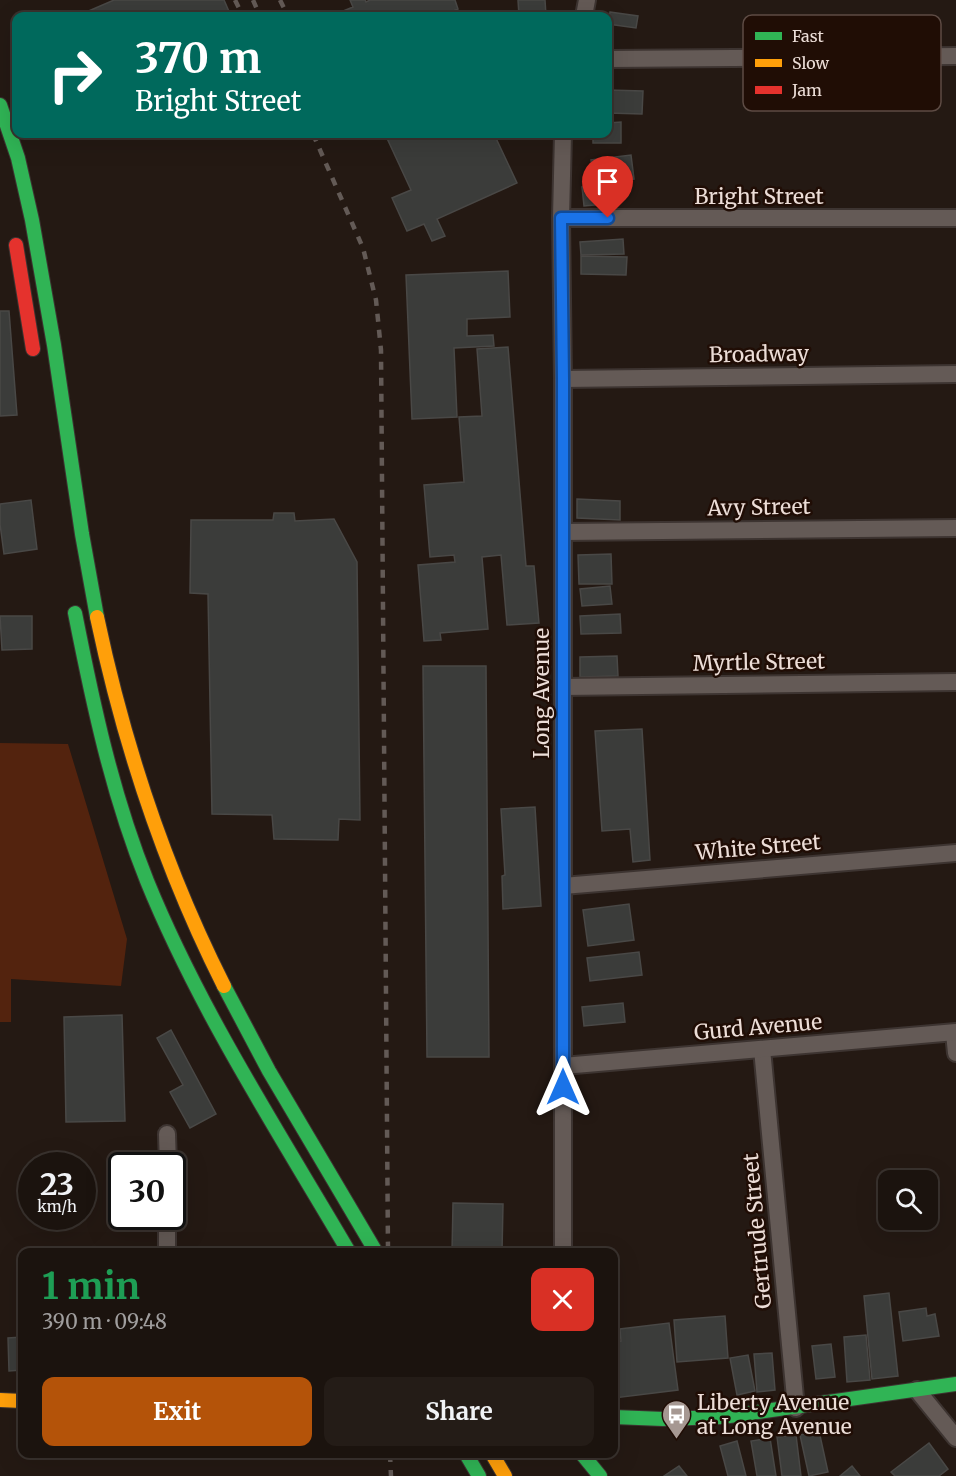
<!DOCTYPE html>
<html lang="en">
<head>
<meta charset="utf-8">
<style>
	:root { --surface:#1b130e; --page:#241c17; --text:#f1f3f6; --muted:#a09e9e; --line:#39322e; --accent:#b45309 }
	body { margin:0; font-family:Merriweather,serif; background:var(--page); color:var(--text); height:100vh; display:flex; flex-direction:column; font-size:22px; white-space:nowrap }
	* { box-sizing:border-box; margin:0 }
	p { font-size:20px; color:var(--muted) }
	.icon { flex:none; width:33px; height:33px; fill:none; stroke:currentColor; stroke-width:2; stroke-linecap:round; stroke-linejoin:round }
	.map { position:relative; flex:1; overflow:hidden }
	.panel { position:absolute; left:18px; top:1248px; width:600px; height:210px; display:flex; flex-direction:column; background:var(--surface); border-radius:12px; box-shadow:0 6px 24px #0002,0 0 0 2px var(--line) }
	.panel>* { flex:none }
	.top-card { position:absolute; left:12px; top:12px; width:600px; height:126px; border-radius:12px; box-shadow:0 6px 24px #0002,0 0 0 2px var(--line); background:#00695c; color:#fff; overflow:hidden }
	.controls { position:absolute; left:878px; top:1170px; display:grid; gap:12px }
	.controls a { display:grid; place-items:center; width:60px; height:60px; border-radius:12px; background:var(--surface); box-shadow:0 6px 24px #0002,0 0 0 2px var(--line); font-size:30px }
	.speed { position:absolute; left:18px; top:1152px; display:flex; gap:12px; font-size:30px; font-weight:700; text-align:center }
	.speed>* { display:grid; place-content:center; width:78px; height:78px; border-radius:50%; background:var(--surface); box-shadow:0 6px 24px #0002,0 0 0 2px var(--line); line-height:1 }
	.speed small { font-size:15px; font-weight:400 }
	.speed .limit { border:3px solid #111; border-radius:9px; background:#fff; color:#111 }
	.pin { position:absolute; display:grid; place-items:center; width:51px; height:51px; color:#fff; margin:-62px -26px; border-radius:50% 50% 50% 0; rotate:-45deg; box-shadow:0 0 6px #0007 }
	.pin .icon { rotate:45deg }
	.me { position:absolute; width:66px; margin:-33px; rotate:0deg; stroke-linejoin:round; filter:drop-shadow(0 0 4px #0008) }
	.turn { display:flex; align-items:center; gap:21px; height:126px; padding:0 24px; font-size:27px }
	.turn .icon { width:78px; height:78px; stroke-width:2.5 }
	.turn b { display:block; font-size:42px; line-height:51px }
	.round { display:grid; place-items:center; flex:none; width:63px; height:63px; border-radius:12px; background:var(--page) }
	.summary { display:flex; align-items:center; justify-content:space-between; height:102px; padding:0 24px }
	h1 { font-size:36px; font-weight:700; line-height:45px; color:#1e9e55 }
	.action { display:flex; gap:12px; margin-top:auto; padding:12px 24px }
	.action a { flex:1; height:69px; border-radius:12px; background:var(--accent); color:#fff; font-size:24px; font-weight:700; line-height:69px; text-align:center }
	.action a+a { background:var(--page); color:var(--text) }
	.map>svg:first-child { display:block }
	.green { fill:#53230e }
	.building { fill:#3b3c3a; stroke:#494846; stroke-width:1.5 }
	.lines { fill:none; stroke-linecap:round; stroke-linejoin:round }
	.street-casing { stroke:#3d3431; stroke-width:20 }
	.fast-casing { stroke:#3d3431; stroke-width:16 }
	.slow-casing { stroke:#3d3431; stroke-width:16 }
	.jam-casing { stroke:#3d3431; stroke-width:16 }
	.street { stroke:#645a56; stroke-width:16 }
	.fast { stroke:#30b455; stroke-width:14 }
	.slow { stroke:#ff9f0a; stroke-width:14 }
	.jam { stroke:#e5322d; stroke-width:14 }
	.rail { stroke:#635a56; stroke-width:4.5; stroke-dasharray:8 8; stroke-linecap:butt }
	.route-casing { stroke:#114b97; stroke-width:15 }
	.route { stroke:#1a73e8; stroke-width:10 }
	.labels { text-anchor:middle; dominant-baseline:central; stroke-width:5; stroke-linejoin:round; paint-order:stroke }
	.street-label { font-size:21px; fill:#ecddd7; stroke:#200d05 }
	.poi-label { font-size:21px; fill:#ecddd7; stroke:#200d05; text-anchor:start }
	.key { fill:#200d05; stroke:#5d4b44; stroke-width:1.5 }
	.key-label { font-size:16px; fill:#ecddd7 }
</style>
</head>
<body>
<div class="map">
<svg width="956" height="1476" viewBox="0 0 956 1476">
	<rect width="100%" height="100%" fill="#241913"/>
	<!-- green -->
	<polygon class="green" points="0,743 68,744 127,939 121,986 11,979 11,1022 0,1022"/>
	<!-- building -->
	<g class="building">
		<polygon points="114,0 224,0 231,16 77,16"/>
		<polygon points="350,0 365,0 366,2 370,0 455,0 458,9 446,14 448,16 331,16 353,7"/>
		<polygon points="518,0 545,0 546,16 519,16"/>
		<polygon points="610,12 638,16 636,28 608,24"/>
		<polygon points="608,90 643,91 642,114 608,113"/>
		<polygon points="621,122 621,143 593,143 593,134 608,134 608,123"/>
		<polygon points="385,134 494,134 517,183 437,219 445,236 432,241 424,224 407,231 392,198 411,190"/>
		<polygon points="631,155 634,179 594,184 591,160"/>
		<polygon points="614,185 616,203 584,206 582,187"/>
		<polygon points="623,239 624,254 581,255 580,242"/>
		<polygon points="581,256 627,257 626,275 581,274"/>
		<polygon points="508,271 510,317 467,319 467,336 493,335 494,346 454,348 457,417 412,419 406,275"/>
		<polygon points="0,311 9,311 17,415 0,416"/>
		<polygon points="508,347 526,566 534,566 539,623 507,625 501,555 482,557 488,629 440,633 441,640 424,641 418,565 455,562 454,555 430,557 424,485 464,482 459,417 482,416 477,349"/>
		<polygon points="577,499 620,501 620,520 577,518"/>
		<polygon points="31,500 37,549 4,554 0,524 0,504"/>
		<polygon points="274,513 294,513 295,521 334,519 357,562 360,820 339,819 338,840 274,839 272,815 212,814 208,594 190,593 191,520 273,520"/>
		<polygon points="611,554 612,584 579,584 578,555"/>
		<polygon points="610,586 612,604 582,606 580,589"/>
		<polygon points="620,614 621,633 581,634 580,616"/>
		<polygon points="0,616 32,616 32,649 2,650"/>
		<polygon points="617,656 618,676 580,677 580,657"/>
		<polygon points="423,666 486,666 489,1057 427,1057"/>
		<polygon points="642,729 650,860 633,862 630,829 602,831 595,731"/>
		<polygon points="535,807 541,906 503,909 502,876 505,875 501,809"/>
		<polygon points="629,904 634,940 588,946 583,910"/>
		<polygon points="639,952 642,975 590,981 587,958"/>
		<polygon points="623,1003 625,1022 584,1026 582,1007"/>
		<polygon points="122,1015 125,1121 66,1122 64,1017"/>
		<polygon points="171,1030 216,1114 190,1128 170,1092 183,1085 157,1038"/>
		<polygon points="453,1203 503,1204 502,1252 452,1252"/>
		<polygon points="889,1293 898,1376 872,1379 864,1296"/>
		<polygon points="926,1308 927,1316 935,1314 939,1336 903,1341 899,1312"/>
		<polygon points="725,1316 728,1358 677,1362 674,1320"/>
		<polygon points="669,1323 678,1390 614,1398 614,1342 621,1341 620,1329"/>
		<polygon points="866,1335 870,1380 847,1382 844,1337"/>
		<polygon points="22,1337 22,1370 9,1371 8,1338"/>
		<polygon points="831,1344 835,1377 816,1379 812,1346"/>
		<polygon points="772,1353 775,1390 757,1392 754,1354"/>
		<polygon points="748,1355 755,1391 737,1395 730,1358"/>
		<polygon points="819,1431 828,1472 809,1476 800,1435"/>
		<polygon points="796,1435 801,1476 782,1476 777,1437"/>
		<polygon points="770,1438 776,1476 757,1476 751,1441"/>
		<polygon points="737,1441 746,1476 728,1476 720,1446"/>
		<polygon points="929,1443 948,1469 939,1476 895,1476 891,1472"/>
		<polygon points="679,1466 687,1476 664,1476"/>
		<polygon points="852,1466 860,1476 840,1476"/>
	</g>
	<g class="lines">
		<defs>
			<g id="street">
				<polyline points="584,16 587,0"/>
				<polyline points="608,59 956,56"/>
				<polyline points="561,218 956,218"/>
				<polyline points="563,379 956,374"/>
				<polyline points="563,532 956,528"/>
				<polyline points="563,687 956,682"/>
				<polyline points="563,886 956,853"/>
				<polyline points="954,1033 956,1053"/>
				<polyline points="762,1049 796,1408"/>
				<polyline points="563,1066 956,1032"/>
				<polyline points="167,1134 168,1166"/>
				<polyline points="167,1252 167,1216"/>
				<polyline points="563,1252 563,379 561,218 563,134"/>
				<polyline points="917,1390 956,1438"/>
			</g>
			<g id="fast">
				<polyline points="0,105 18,158 32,220 54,345 82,534 97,617"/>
				<path d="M75,613C93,704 112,794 147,881C200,1011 278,1131 349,1252"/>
				<polyline points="224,986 269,1071 376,1252"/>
				<polyline points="614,1417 663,1419 722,1417 956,1384"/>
				<polyline points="466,1454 479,1476"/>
				<polyline points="582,1454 600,1476"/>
			</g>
			<g id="slow">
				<path d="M97,617C124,745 165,869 224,986"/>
				<polyline points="0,1400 22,1401"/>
				<polyline points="492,1454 505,1476"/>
			</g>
			<polyline id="jam" points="16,245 33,349"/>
		</defs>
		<!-- street casing -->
		<use href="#street" class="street-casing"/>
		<!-- fast casing -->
		<use href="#fast" class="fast-casing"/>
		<!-- slow casing -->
		<use href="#slow" class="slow-casing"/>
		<!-- jam casing -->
		<use href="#jam" class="jam-casing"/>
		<!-- street -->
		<use href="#street" class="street"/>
		<!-- fast -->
		<use href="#fast" class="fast"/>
		<!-- slow -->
		<use href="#slow" class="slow"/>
		<!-- jam -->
		<use href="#jam" class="jam"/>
		<!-- rail -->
		<g class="rail">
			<polyline points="235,0 243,16"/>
			<polyline points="253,0 260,16"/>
			<polyline points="280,0 288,16"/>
			<polyline points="313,134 363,248 376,300 381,350 388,1252"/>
			<polyline points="390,1454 391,1476"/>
		</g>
	</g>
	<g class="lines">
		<defs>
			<polyline id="route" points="563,1087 563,379 561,218 608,218"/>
		</defs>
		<!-- route casing -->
		<use href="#route" class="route-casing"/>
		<!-- route -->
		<use href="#route" class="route"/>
	</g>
	<!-- icons -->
	<defs>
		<symbol id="bus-pin" viewBox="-11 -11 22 30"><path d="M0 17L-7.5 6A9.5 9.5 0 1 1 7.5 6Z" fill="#a69892" stroke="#200d05"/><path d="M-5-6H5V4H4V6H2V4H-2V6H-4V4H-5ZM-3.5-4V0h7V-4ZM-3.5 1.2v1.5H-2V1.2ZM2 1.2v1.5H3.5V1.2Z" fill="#fff"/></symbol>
	</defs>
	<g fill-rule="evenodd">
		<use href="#bus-pin" x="660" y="1398" width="33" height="45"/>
	</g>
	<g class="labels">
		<!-- street labels -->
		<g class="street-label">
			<text x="759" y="196">Bright Street</text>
			<text transform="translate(759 354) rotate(-1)">Broadway</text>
			<text transform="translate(759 507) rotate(-1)">Avy Street</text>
			<text transform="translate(759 662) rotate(-1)">Myrtle Street</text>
			<text transform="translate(541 693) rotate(-90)">Long Avenue</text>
			<text transform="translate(758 847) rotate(-5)">White Street</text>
			<text transform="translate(758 1027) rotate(-5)">Gurd Avenue</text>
			<text transform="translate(757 1231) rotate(-95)">Gertrude Street</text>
		</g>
		<!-- poi labels -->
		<g class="poi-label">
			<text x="697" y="1402">Liberty Avenue<tspan x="697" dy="24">at Long Avenue</tspan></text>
		</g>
	</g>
	<!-- legend -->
	<rect x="743" y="15" width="198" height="96" rx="9" class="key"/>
	<rect x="755" y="32" width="27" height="8" fill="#30b455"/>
	<rect x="755" y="59" width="27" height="8" fill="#ff9f0a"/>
	<rect x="755" y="86" width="27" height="8" fill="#e5322d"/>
	<g class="key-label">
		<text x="792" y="42">Fast</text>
		<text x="792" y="69">Slow</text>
		<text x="792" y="96">Jam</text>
	</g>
</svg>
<div class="controls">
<a><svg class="icon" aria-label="search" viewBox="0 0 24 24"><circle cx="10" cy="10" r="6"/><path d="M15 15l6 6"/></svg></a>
</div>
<div class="speed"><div>23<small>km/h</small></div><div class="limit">30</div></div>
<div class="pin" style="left:608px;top:218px;background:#d93025"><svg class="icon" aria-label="arrive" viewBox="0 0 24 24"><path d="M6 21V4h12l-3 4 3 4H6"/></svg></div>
<svg class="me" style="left:563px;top:1087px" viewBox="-20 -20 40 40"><path d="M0-17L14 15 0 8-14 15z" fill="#1a73e8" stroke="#fff" stroke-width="4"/></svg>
<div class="top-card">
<div class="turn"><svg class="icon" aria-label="right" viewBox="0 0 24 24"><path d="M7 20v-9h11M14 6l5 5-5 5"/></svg><div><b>370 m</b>Bright Street</div></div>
</div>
<section class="panel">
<div class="summary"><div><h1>1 min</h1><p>390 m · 09:48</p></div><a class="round" style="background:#d93025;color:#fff"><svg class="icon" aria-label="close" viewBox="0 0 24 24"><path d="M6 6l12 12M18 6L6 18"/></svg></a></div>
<div class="action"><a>Exit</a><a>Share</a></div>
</section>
</div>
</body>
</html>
